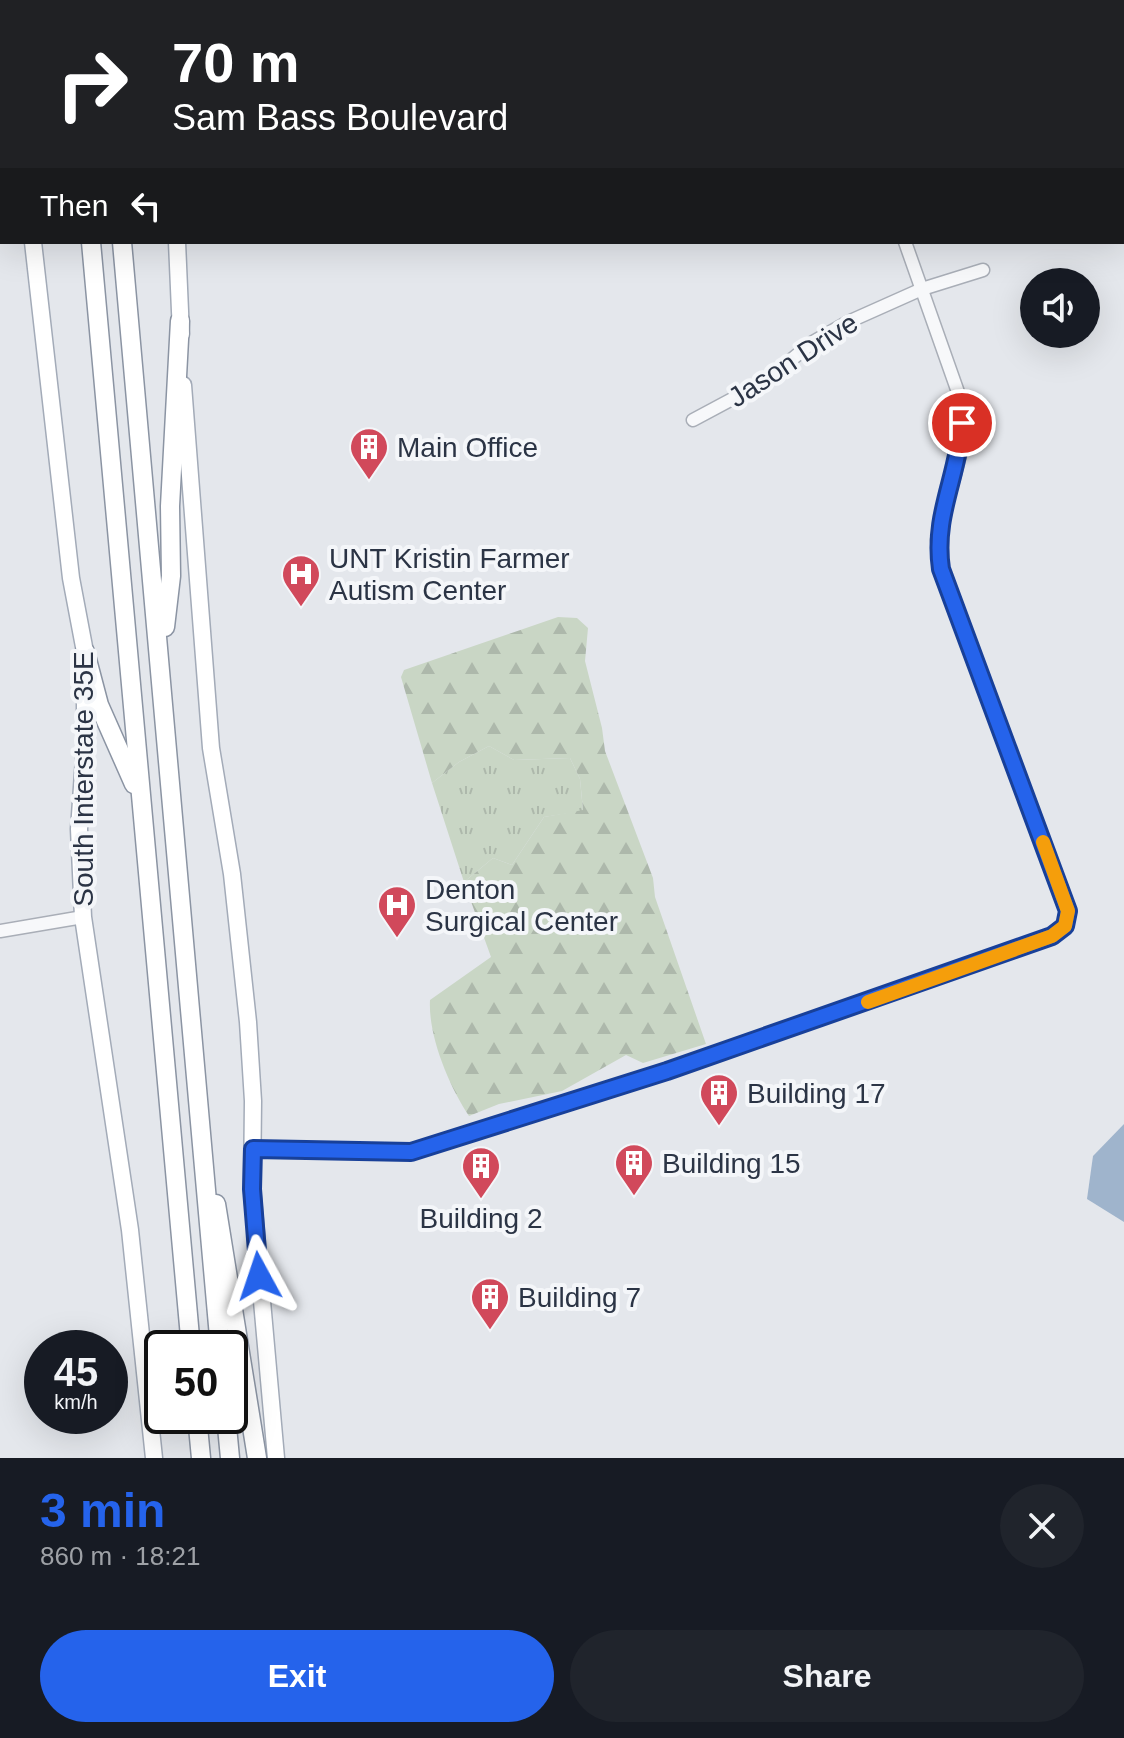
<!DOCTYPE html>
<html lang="en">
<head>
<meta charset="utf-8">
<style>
	:root { --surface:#171b24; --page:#20242c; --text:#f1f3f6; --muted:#9ea1a6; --accent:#2563eb }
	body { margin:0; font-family:Arial,sans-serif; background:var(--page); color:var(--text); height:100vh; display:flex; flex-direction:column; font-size:30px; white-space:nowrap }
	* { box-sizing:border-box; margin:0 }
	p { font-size:26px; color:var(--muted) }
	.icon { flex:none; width:44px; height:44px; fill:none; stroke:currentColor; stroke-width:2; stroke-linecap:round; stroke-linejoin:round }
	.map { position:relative; height:1458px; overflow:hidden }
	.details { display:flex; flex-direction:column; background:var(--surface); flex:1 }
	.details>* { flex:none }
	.top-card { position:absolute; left:0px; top:0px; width:1124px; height:244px; box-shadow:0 8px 32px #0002; background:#202124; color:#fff; overflow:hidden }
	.controls { position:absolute; left:1020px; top:268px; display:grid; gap:16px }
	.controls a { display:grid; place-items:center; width:80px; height:80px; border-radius:50%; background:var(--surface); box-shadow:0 8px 32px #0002; font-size:40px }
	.speed { position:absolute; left:24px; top:1330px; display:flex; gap:16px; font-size:40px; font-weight:700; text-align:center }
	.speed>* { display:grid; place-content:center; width:104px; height:104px; border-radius:50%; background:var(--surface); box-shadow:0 8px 32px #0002; line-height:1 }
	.speed small { font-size:20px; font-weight:400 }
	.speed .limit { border:4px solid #111; border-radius:12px; background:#fff; color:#111 }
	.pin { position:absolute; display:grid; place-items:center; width:68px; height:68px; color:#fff; margin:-34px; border:4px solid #fff; border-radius:50%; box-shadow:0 2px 8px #0007 }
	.me { position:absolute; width:88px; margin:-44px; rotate:355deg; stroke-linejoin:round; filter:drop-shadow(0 0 6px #0008) }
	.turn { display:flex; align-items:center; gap:28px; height:168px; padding:0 40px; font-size:36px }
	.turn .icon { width:104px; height:104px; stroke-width:2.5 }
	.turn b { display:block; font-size:56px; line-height:68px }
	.then { display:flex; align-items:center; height:76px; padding:0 40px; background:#0003; gap:16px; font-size:30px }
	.round { display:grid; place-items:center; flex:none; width:84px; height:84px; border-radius:42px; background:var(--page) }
	.head { display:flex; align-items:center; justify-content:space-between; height:136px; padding:0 40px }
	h1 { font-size:48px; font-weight:800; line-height:60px; color:var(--accent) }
	.action { display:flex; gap:16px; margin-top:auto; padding:16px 40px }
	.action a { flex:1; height:92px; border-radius:48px; background:var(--accent); color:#fff; font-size:32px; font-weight:800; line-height:92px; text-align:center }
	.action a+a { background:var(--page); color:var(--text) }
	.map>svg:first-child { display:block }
	.grass { fill:url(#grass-tufts) }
	.forest { fill:url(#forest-firs) }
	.park { fill:#c9d6c5 }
	.water { fill:#9fb4cc }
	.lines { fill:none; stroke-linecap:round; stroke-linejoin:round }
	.stream { stroke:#9fb4cc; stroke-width:3 }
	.minor-casing { stroke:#a9aeb7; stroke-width:15 }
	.major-casing { stroke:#a3abb8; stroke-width:19 }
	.highway-casing { stroke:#8b94a3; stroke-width:21 }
	.minor { stroke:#f7f8fa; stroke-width:12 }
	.major { stroke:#fff; stroke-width:16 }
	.highway { stroke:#fff; stroke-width:18 }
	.route-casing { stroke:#184099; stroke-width:20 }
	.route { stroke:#2563eb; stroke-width:14 }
	.slow { stroke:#f59e0b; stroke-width:14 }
	.labels { text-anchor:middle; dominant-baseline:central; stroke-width:8; stroke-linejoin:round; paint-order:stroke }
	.street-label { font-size:28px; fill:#2b3445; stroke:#f4f6f9 }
	.poi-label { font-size:28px; fill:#2b3445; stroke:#f4f6f9; text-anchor:start }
</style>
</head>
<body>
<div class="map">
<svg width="1124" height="1458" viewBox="0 0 1124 1458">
	<defs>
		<pattern id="grass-tufts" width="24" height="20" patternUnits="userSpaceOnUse" patternTransform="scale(2)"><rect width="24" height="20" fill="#c9d6c5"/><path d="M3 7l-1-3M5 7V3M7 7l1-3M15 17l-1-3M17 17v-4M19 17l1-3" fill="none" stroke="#adb8ab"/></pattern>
		<pattern id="forest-firs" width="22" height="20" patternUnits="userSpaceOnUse" patternTransform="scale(2)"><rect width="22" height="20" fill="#c9d6c5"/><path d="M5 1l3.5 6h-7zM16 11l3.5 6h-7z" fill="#adb8ab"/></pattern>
	</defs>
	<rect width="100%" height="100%" fill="#e4e7ec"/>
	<!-- grass -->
	<polygon class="grass" points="489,746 514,760 570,758 580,779 583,811 544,817 512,865 493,858 464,882 432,783 459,762"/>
	<!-- forest -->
	<path class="forest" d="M558,617L577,618L588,628L585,661L602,728L605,751L653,878L655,897L706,1044L643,1063L626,1055L562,1091L499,1104L469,1116C449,1086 428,1036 430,1000L491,957L464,882L493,858L512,865L544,817L583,810L580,779L570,758L514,760L489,746L459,762L432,783L401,677L404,670Z"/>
	<!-- park -->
	<polygon class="park" points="889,0 1124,0 1124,41 1122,2"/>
	<!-- water -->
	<polygon class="water" points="1124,1124 1124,1222 1087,1199 1093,1156"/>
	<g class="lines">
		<!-- stream -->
		<polyline class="stream" points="928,2 933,0"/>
		<defs>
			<g id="minor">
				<polyline points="817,0 818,2"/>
				<polyline points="693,420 764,382 813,342 848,322 922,289 983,270"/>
				<polyline points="0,931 83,917"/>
				<polyline points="253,1149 411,1152 667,1071 1052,936 1065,926 1068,911 941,569 937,540 960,455 962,423 959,395 905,242"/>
			</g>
			<g id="major">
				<polyline points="161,0 161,2"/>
				<polyline points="0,1 2,5"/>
				<polyline points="138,2 141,0"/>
				<polyline points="245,2 255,0"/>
				<polyline points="353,2 361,0"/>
				<polyline points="0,56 2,55"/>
				<polyline points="0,77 2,77"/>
				<polyline points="0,117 2,121"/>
				<polyline points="33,242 71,578 85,652 85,745 79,829 83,917 130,1230 154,1458"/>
				<polyline points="177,242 181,334"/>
				<polyline points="183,385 211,748 232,874 248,1022 253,1101 252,1189 276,1458"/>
			</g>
			<g id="highway">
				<polyline points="70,0 70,2"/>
				<polyline points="100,0 100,2"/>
				<polyline points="91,242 191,1348"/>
				<polyline points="122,242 220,1348"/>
				<polyline points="165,627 171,576 170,506 180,321"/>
				<polyline points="85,652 99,705 134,784"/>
				<polyline points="216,1204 257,1458"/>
				<polyline points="197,1416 201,1458"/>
				<polyline points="226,1416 230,1458"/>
			</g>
		</defs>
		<!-- minor casing -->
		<use href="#minor" class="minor-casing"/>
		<!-- major casing -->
		<use href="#major" class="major-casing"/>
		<!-- highway casing -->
		<use href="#highway" class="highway-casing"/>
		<!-- minor -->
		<use href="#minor" class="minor"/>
		<!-- major -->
		<use href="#major" class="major"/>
		<!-- highway -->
		<use href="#highway" class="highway"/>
	</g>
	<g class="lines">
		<defs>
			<path id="route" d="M259,1276L252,1189L253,1149L411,1152L667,1071L1052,936L1065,926L1068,911L941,569C933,515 958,477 962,423"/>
		</defs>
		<!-- route casing -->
		<use href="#route" class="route-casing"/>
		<!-- route -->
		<use href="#route" class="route"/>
		<!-- slow -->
		<polyline class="slow" points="868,1002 1052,936 1065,926 1068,911 1043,842"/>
	</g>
	<!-- icons -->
	<defs>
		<symbol id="building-pin" viewBox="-11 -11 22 30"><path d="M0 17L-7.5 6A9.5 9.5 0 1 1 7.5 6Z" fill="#d1495b" stroke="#f4f6f9"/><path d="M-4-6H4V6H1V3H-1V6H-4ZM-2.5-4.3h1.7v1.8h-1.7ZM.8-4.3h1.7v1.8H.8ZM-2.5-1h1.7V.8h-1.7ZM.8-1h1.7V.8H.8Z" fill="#fff"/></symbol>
		<symbol id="hospital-pin" viewBox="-11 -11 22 30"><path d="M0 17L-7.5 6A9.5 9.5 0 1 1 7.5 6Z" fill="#d1495b" stroke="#f4f6f9"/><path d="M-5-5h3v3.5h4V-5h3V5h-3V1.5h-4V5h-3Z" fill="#fff"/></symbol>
	</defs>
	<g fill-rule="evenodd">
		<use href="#building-pin" x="347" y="425" width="44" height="60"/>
		<use href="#hospital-pin" x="279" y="552" width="44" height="60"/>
		<use href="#hospital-pin" x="375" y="883" width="44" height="60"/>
		<use href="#building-pin" x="697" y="1071" width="44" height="60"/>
		<use href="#building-pin" x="612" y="1141" width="44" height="60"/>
		<use href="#building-pin" x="459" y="1144" width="44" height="60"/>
		<use href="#building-pin" x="468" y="1275" width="44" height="60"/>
	</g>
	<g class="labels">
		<!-- street labels -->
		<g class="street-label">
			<text transform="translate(793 360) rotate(-33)">Jason Drive</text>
			<text transform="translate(83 779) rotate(-90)">South Interstate 35E</text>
		</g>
		<!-- poi labels -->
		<g class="poi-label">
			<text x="397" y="447">Main Office</text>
			<text x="329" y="558">UNT Kristin Farmer<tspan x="329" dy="32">Autism Center</tspan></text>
			<text x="425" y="889">Denton<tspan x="425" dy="32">Surgical Center</tspan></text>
			<text x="747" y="1093">Building 17</text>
			<text x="662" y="1163">Building 15</text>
			<text x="481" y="1218" text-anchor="middle">Building 2</text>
			<text x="518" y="1297">Building 7</text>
		</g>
	</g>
</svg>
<div class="controls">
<a><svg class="icon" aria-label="sound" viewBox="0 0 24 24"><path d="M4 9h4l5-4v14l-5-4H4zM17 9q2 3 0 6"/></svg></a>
</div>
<div class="speed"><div>45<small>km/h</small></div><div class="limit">50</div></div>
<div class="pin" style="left:962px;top:423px;background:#d93025"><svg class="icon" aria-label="arrive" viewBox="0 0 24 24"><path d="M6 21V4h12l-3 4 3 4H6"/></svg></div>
<svg class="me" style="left:259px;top:1276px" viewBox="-20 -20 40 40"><path d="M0-17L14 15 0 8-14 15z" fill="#2563eb" stroke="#fff" stroke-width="4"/></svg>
<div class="top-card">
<div class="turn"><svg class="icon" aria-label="right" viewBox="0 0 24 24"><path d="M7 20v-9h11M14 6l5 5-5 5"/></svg><div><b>70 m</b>Sam Bass Boulevard</div></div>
<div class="then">Then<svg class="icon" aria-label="left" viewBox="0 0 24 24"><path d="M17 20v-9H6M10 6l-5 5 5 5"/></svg></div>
</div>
</div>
<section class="details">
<div class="head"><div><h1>3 min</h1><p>860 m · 18:21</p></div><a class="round"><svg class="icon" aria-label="close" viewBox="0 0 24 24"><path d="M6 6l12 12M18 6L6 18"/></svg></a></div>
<div class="action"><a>Exit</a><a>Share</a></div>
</section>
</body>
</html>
